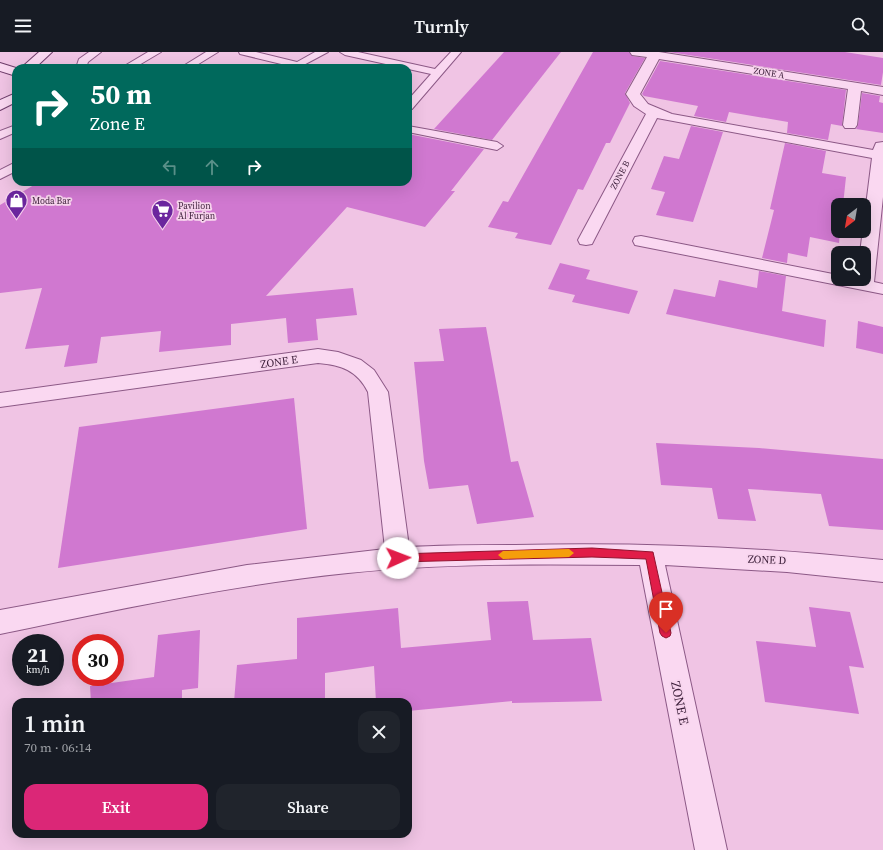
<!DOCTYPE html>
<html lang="en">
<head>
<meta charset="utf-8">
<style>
	:root { --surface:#171b24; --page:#20242c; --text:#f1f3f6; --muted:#9ea1a6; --accent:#db2777 }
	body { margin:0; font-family:"Source Serif 4",serif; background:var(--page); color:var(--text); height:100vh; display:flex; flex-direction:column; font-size:15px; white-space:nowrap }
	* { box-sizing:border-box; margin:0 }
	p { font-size:13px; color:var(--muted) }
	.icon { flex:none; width:22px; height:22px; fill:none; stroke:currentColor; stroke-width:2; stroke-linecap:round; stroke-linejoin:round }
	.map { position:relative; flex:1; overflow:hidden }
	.details { position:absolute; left:12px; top:646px; width:400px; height:140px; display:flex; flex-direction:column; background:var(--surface); border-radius:12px; box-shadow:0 4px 16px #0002 }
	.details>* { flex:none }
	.guide { position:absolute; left:12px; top:12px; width:400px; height:122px; border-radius:12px; box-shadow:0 4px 16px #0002; background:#00695c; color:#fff; overflow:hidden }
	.needle { width:26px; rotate:211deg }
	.fabs { position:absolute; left:831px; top:146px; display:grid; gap:8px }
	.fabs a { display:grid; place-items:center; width:40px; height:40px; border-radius:8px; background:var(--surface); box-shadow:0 4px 16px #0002; font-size:20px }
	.speed { position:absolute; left:12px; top:582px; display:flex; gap:8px; font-size:20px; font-weight:700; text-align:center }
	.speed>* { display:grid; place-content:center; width:52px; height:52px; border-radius:50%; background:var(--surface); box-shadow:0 4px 16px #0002; line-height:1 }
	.speed small { font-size:10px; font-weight:400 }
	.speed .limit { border:6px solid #d22; background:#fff; color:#111 }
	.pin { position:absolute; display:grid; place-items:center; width:34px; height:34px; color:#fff; margin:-41px -17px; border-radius:50% 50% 50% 0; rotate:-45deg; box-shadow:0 0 4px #0007 }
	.pin .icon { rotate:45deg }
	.me { position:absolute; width:44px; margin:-22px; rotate:88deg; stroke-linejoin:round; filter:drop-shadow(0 0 3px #0008) }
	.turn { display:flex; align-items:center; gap:14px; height:84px; padding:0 12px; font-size:18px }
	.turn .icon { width:52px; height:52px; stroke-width:2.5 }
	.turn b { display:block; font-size:28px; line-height:34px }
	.lanes { display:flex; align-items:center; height:38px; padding:0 12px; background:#0003; justify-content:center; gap:20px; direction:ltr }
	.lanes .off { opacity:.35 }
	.round { display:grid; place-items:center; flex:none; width:42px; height:42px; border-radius:12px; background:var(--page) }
	.summary { display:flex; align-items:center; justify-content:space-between; height:68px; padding:0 12px }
	h1 { font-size:24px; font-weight:600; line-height:30px }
	.cta { display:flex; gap:8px; margin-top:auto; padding:8px 12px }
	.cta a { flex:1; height:46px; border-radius:12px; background:var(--accent); color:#fff; font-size:16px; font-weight:600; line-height:46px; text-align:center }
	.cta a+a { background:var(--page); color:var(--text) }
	header { display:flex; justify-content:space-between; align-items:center; height:52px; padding:0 12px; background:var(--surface); font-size:18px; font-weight:600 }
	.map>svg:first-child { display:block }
	.building { fill:#d078d0 }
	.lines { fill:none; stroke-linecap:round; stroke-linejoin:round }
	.lane-casing { stroke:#8c5986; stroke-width:2 }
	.street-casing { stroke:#8c5986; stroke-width:2 }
	.secondary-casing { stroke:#6e3c6a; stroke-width:2 }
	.lane { fill:#fad8f1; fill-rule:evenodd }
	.street { fill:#fad8f1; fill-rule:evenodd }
	.secondary { fill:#fad8f1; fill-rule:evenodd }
	.route { fill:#e11d48; stroke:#92132f }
	.slow { fill:#f59e0b }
	.labels { text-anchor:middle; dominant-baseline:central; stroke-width:3.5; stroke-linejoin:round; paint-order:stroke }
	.far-street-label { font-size:9px; fill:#3b1e39; stroke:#f7d4ed }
	.far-poi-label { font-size:9px; fill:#3b1e39; stroke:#f7d4ed; text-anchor:start }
	.street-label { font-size:11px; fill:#3b1e39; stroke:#f7d4ed }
	.near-street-label { font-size:13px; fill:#3b1e39; stroke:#f7d4ed }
</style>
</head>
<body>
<header><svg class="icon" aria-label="menu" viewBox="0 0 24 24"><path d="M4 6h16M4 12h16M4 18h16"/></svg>Turnly<svg class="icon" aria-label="search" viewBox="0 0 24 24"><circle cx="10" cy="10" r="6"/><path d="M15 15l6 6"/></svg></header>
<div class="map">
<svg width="883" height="798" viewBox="0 0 883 798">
	<rect width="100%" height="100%" fill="#f0c4e4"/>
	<!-- building -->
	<g class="building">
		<polygon points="504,0 561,0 492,88 434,77"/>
		<polygon points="593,0 629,0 632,4 645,6 625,41 630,51 610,91 606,91 583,138 578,137 551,193 515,186 518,181 488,175 503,149 508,150"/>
		<polygon points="669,0 845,0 883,6 883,20 881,33"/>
		<polygon points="660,9 846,38 842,74 831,72 828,88 787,81 788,70 729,60 726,70 694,64 698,54 644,44 642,42"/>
		<polygon points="862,41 880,44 879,50 883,51 883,81 856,77 858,73"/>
		<polygon points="691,74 723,80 693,170 656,163 665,140 651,137 664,104 679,107"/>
		<polygon points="408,82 484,97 451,139 455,139 425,175 347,155 266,244 353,236 357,263 316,267 318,288 288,291 286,266 231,272 231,293 189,297 159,300 161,279 101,285 97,311 64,315 69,293 25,297 42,236 0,241 0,153 39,130 408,130"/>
		<polygon points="785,91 826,99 822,121 846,125 843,153 838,153 838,179 840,179 839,191 810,185 807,205 788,201 787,211 762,206 774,158 770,157"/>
		<polygon points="560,211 590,218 586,227 638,239 629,262 572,250 575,243 548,237"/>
		<polygon points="759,219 786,224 782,259 826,268 824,295 666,262 674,237 715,245 719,228 757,236"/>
		<polygon points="858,269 883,275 883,302 856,296"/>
		<polygon points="486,275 511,410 518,409 534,465 477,472 468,433 429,437 424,409 414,310 444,309 439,277"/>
		<polygon points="294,346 307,477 58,516 79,375"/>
		<polygon points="656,391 759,396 883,407 883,478 829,474 821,442 748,437 756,469 718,467 712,436 661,433"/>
		<polygon points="528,549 533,588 591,586 602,649 512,651 512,649 408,659 408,650 376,650 374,614 325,621 325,650 234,650 237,613 297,607 297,566 398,556 401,596 491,588 487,550"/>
		<polygon points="809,555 850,560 864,616 849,614 859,662 765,650 756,589 816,595"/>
		<polygon points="200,578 198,636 182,638 182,650 91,650 90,634 154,625 158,583"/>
	</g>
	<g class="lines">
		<defs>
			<g id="lane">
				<polygon points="89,0 101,0 88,10 86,16 76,16 79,7"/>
				<polygon points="148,0 161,0 134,16 121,16"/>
				<polygon points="206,0 218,0 192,16 180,16"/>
				<polygon points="239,0 256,0 297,10 315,0 328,0 298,16 240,2"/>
				<polygon points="340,0 358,0 435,17 451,0 461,0 412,57 408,58 408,48 431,22 345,3"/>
				<polygon points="16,73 16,80 0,87 0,79"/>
				<polygon points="408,74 497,90 503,94 497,98 408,80"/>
				<polygon points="16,110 16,119 0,127 0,118"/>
			</g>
			<g id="street">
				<polygon points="630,0 659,0 883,35 883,43 861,39 857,73 855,76 845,76 843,73 848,37 659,7 640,42 648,52 672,62 873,98 876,91 883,90 883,145 874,230 883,232 883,242 635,193 633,189 635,185 641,184 838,223 838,227 864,227 864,201 860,201 872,106 657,66 594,188 592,192 586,193 580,192 578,188 646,62 634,54 626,42 647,5 632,3"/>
				<path d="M318,297L338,300L361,308L374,318L388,340L409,495C444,493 479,493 515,493C638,490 760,495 883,508V530L787,520L665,513L727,798H695L640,513C543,512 445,511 348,521C231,533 115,558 0,582V558L247,513L385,497L368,340C357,318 341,313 318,311L0,355V341Z"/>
			</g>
			<g id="secondary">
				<polygon points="39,0 52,0 35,16 21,16"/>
				<polygon points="0,11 16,16 16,24 0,19"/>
				<polygon points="16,41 16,50 0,58 0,48"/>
			</g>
		</defs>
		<!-- lane casing -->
		<use href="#lane" class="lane-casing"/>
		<!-- street casing -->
		<use href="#street" class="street-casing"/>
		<!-- secondary casing -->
		<use href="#secondary" class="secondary-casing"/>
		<!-- lane -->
		<use href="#lane" class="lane"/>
		<!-- street -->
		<use href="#street" class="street"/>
		<!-- secondary -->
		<use href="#secondary" class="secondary"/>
	</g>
	<!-- route -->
	<polygon class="route" points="592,496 653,500 671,581 670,584 666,586 662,584 660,581 646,507 592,505 398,510 393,506 398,502"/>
	<!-- slow -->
	<polygon class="slow" points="569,497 574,501 569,505 503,507 498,503 503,499"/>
	<!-- icons -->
	<defs>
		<symbol id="shop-pin" viewBox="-11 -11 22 30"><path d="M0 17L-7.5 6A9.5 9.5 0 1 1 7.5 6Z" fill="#6b269e" stroke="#f7d4ed"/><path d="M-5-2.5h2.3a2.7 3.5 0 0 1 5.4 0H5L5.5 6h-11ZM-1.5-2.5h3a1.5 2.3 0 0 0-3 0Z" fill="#fff"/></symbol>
		<symbol id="supermarket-pin" viewBox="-11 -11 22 30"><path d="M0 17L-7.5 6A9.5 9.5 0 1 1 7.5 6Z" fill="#6b269e" stroke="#f7d4ed"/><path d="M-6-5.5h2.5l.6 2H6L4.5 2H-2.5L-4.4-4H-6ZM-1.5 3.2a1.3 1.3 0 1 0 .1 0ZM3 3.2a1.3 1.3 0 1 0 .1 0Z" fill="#fff"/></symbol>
	</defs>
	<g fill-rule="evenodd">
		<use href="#shop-pin" x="4" y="136" width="25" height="34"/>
		<use href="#supermarket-pin" x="150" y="146" width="25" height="34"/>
	</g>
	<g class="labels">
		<!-- far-street labels -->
		<g class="far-street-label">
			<text transform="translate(769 21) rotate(9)">ZONE A</text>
			<text transform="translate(620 123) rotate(-62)">ZONE B</text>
		</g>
		<!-- far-poi labels -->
		<g class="far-poi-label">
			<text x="32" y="149">Moda Bar</text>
			<text x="178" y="154">Pavilion<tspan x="178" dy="10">Al Furjan</tspan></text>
		</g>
		<!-- street labels -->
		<g class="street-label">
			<text transform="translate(279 310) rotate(-8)">ZONE E</text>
			<text transform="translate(767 508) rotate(2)">ZONE D</text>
		</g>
		<!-- near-street labels -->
		<g class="near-street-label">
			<text transform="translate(680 651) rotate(78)">ZONE E</text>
		</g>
	</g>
</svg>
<div class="fabs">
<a><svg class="needle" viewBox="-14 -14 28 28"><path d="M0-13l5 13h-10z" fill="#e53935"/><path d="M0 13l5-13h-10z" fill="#9ea1a6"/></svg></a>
<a><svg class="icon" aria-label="search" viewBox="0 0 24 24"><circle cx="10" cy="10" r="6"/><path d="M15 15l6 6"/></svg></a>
</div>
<div class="speed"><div>21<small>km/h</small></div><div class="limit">30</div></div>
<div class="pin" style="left:666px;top:581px;background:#d93025"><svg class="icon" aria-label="arrive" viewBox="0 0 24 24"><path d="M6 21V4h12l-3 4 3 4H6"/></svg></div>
<svg class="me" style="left:398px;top:506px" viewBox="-20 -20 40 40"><circle r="19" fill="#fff"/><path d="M0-13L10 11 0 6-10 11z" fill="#e11d48"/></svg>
<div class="guide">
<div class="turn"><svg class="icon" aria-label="right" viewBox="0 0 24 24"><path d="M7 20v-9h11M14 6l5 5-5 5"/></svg><div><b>50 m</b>Zone E</div></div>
<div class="lanes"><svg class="icon off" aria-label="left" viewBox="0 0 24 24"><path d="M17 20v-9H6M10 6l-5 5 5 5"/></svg><svg class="icon off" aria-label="ahead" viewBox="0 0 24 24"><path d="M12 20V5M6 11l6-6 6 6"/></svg><svg class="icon" aria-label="right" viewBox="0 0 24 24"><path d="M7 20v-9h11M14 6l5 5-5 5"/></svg></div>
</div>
<section class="details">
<div class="summary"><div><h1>1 min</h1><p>70 m · 06:14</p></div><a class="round"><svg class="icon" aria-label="close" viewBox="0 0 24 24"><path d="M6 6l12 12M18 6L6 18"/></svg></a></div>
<div class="cta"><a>Exit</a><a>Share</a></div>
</section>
</div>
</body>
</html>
